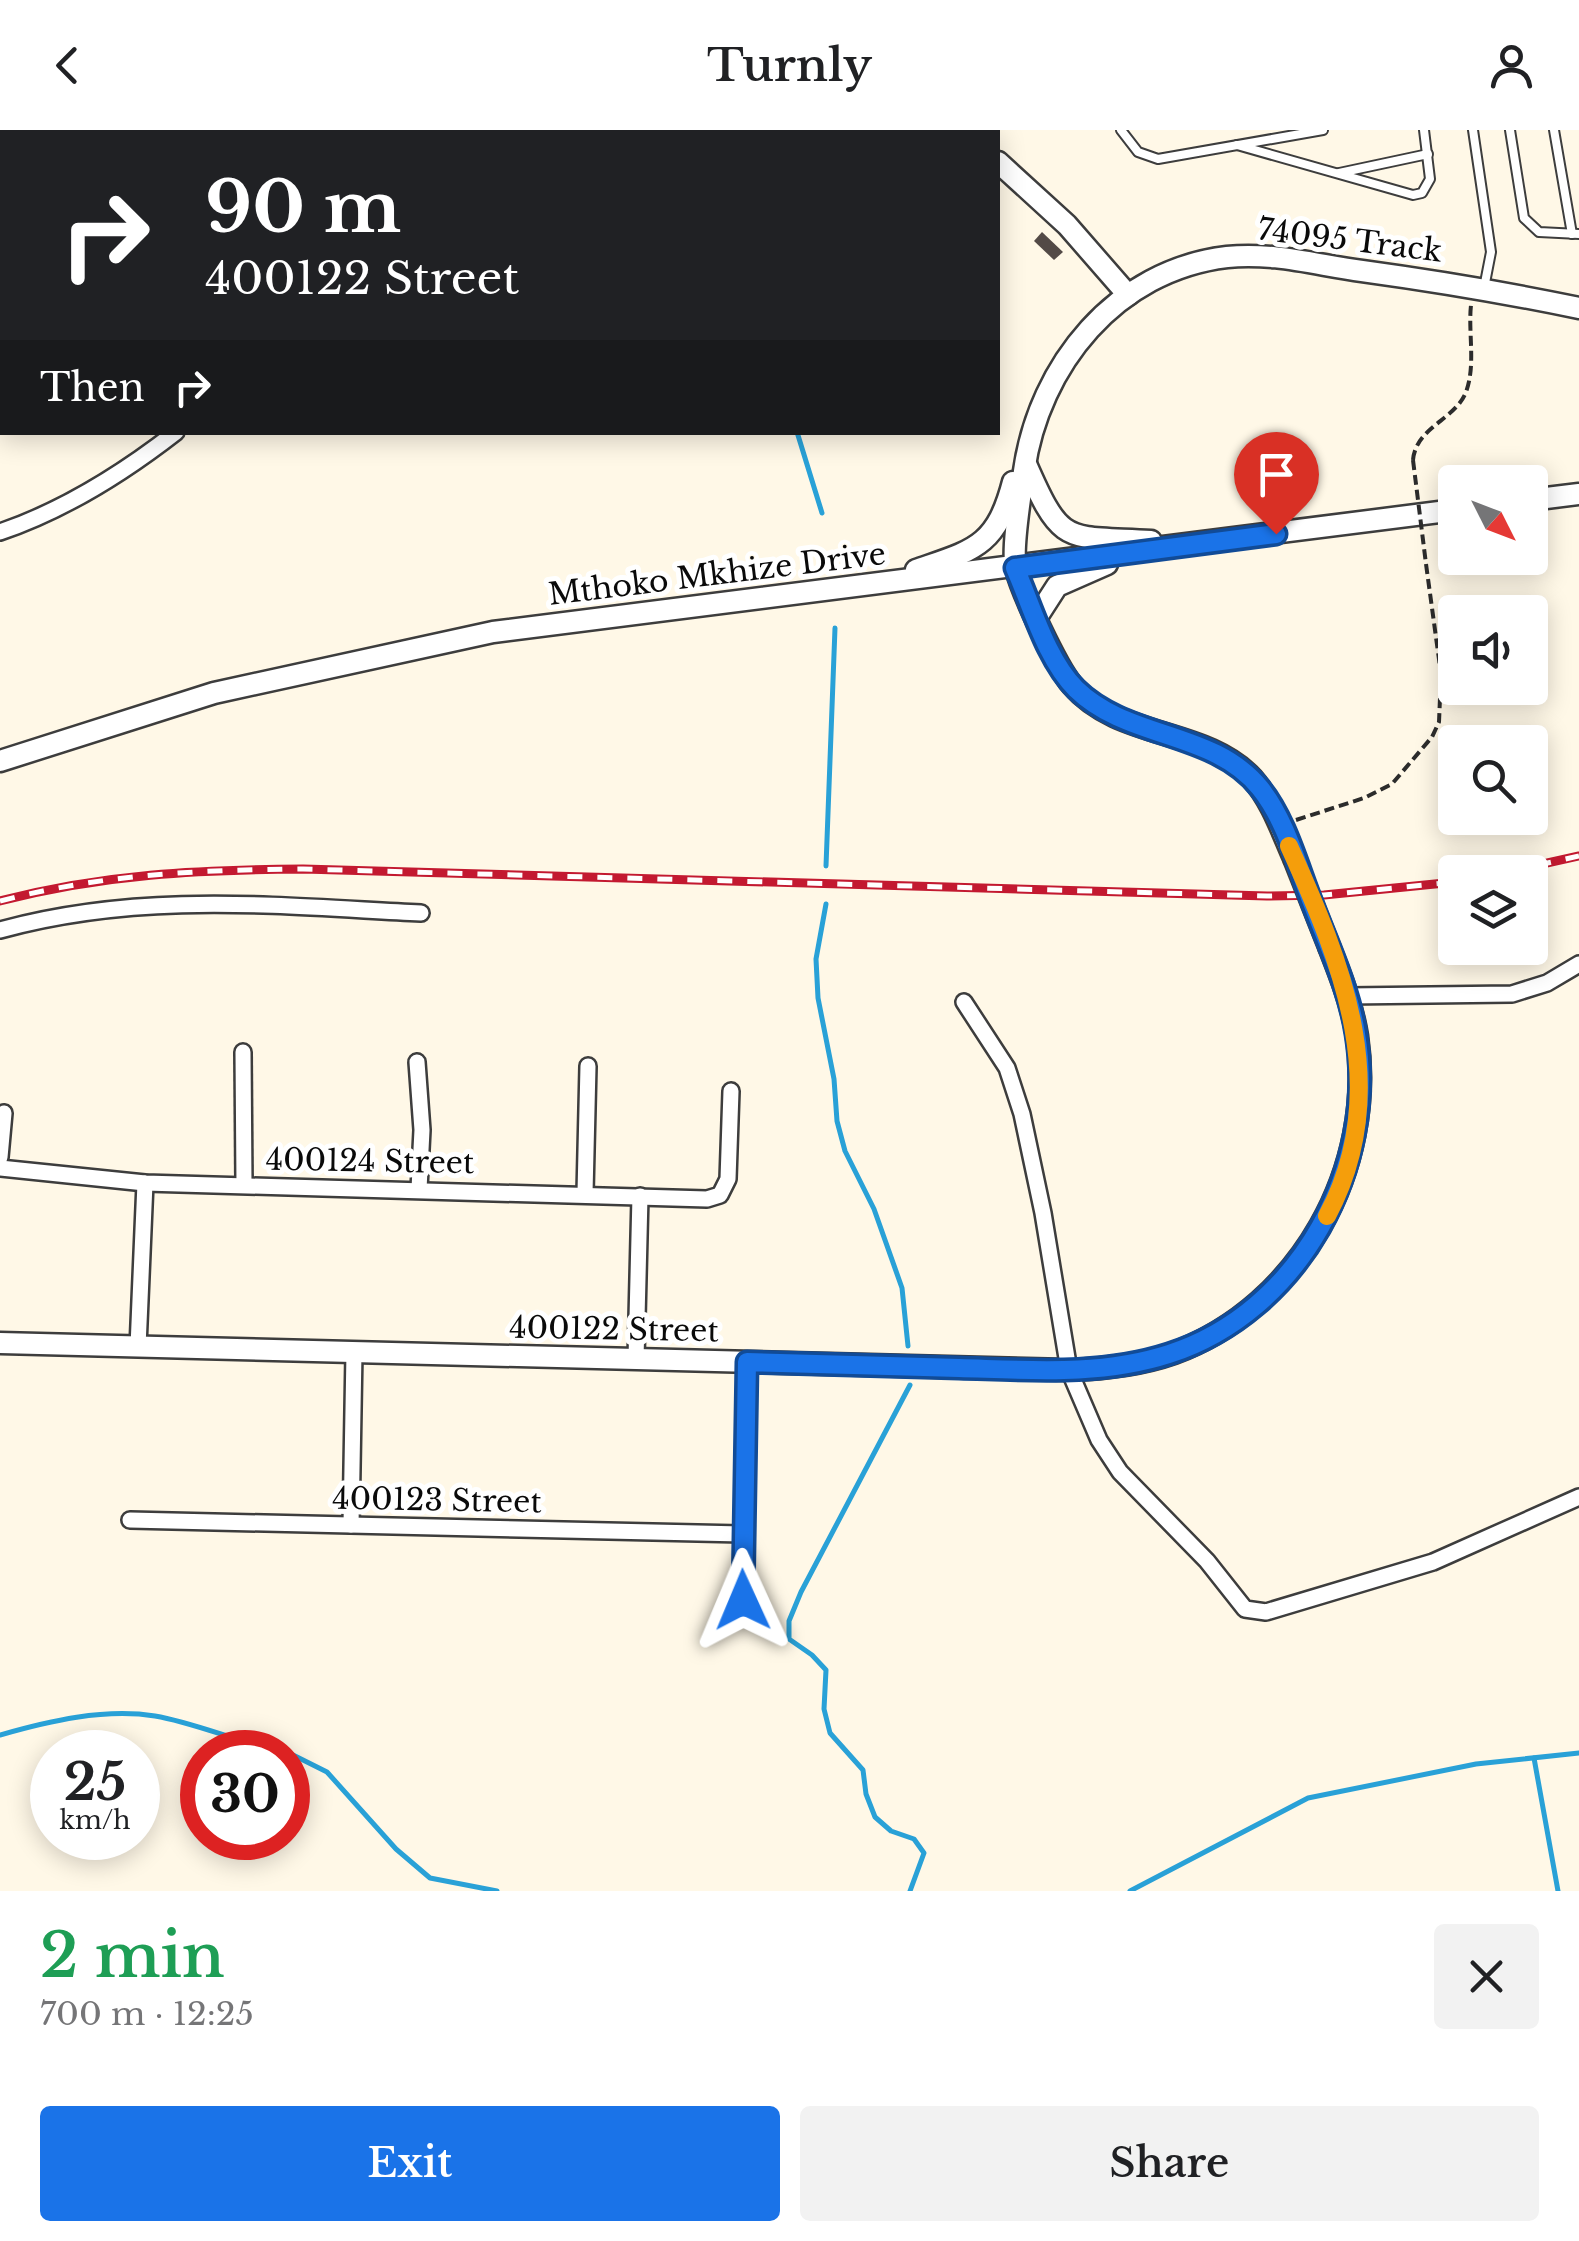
<!DOCTYPE html>
<html lang="en">
<head>
<meta charset="utf-8">
<style>
	:root { --surface:#fff; --page:#f2f2f2; --text:#202124; --muted:#757577; --accent:#1a73e8 }
	body { margin:0; font-family:"Libre Baskerville",serif; background:var(--page); color:var(--text); height:100vh; display:flex; flex-direction:column; font-size:38px; white-space:nowrap }
	* { box-sizing:border-box; margin:0 }
	p { font-size:32px; color:var(--muted) }
	.icon { flex:none; width:55px; height:55px; fill:none; stroke:currentColor; stroke-width:2; stroke-linecap:round; stroke-linejoin:round }
	.map { position:relative; height:1761px; overflow:hidden }
	.details { display:flex; flex-direction:column; background:var(--surface); flex:1 }
	.details>* { flex:none }
	.guide { position:absolute; left:0px; top:0px; width:1000px; height:305px; box-shadow:0 5px 25px #0003; background:#202124; color:#fff; overflow:hidden }
	.needle { width:65px; rotate:132deg }
	.controls { position:absolute; left:1438px; top:335px; display:grid; gap:20px }
	.controls a { display:grid; place-items:center; width:110px; height:110px; border-radius:10px; background:var(--surface); box-shadow:0 5px 25px #0003; font-size:50px }
	.speed { position:absolute; left:30px; top:1600px; display:flex; gap:20px; font-size:50px; font-weight:700; text-align:center }
	.speed>* { display:grid; place-content:center; width:130px; height:130px; border-radius:50%; background:var(--surface); box-shadow:0 5px 25px #0003; line-height:1 }
	.speed small { font-size:25px; font-weight:400 }
	.speed .limit { border:15px solid #d22; background:#fff; color:#111 }
	.pin { position:absolute; display:grid; place-items:center; width:85px; height:85px; color:#fff; margin:-102px -42px; border-radius:50% 50% 50% 0; rotate:-45deg; box-shadow:0 0 10px #0007 }
	.pin .icon { rotate:45deg }
	.me { position:absolute; width:110px; margin:-55px; rotate:359deg; stroke-linejoin:round; filter:drop-shadow(0 0 8px #0008) }
	.turn { display:flex; align-items:center; gap:35px; height:210px; padding:0 40px; font-size:45px }
	.turn .icon { width:130px; height:130px; stroke-width:2.5 }
	.turn b { display:block; font-size:70px; line-height:85px }
	.then { display:flex; align-items:center; height:95px; padding:0 40px; background:#0003; gap:20px; font-size:38px }
	.round { display:grid; place-items:center; flex:none; width:105px; height:105px; border-radius:10px; background:var(--page) }
	.summary { display:flex; align-items:center; justify-content:space-between; height:170px; padding:0 40px }
	h1 { font-size:60px; font-weight:600; line-height:75px; color:#1e9e55 }
	.action { display:flex; gap:20px; margin-top:auto; padding:20px 40px }
	.action a { flex:1; height:115px; border-radius:10px; background:var(--accent); color:#fff; font-size:40px; font-weight:600; line-height:115px; text-align:center }
	.action a+a { background:var(--page); color:var(--text) }
	header { display:flex; justify-content:space-between; align-items:center; height:130px; padding:0 40px; background:var(--surface); font-size:45px; font-weight:600 }
	.map>svg:first-child { display:block }
	.lines { fill:none; stroke-linecap:round; stroke-linejoin:round }
	.stream { stroke:#29a1d7; stroke-width:5 }
	.building { fill:#534a46 }
	.service-casing { stroke:#3d3d3d; stroke-width:12 }
	.minor-casing { stroke:#3d3d3d; stroke-width:20 }
	.tertiary-casing { stroke:#3d3d3d; stroke-width:25 }
	.path { stroke:#2c2c2c; stroke-width:4; stroke-dasharray:10 5; stroke-linecap:butt }
	.service { stroke:#fff; stroke-width:8 }
	.minor { stroke:#fff; stroke-width:15 }
	.tertiary { stroke:#fff; stroke-width:20 }
	.rail-casing { stroke:#c31930; stroke-width:9 }
	.rail { stroke:#fff; stroke-width:5; stroke-dasharray:15; stroke-linecap:butt }
	.tertiary-bridge-casing { stroke:#3d3d3d; stroke-width:25; stroke-linecap:butt }
	.path-bridge { stroke:#2c2c2c; stroke-width:4; stroke-dasharray:10 5; stroke-linecap:butt }
	.tertiary-bridge { stroke:#fff; stroke-width:20 }
	.route-casing { stroke:#114b97; stroke-width:25 }
	.route { stroke:#1a73e8; stroke-width:18 }
	.slow { stroke:#f59e0b; stroke-width:18 }
	.labels { text-anchor:middle; dominant-baseline:central; stroke-width:10; stroke-linejoin:round; paint-order:stroke }
	.street-label { font-size:30px; fill:#0a0a0a; stroke:#fff }
</style>
</head>
<body>
<header><svg class="icon" aria-label="back" viewBox="0 0 24 24"><path d="M15 5l-7 7 7 7"/></svg>Turnly<svg class="icon" aria-label="person" viewBox="0 0 24 24"><circle cx="12" cy="8" r="4"/><path d="M4 21q1-7 8-7t8 7"/></svg></header>
<div class="map">
<svg width="1579" height="1761" viewBox="0 0 1579 1761">
	<rect width="100%" height="100%" fill="#fff8e7"/>
	<g class="lines">
		<!-- stream -->
		<g class="stream">
			<polyline points="722,0 722,2"/>
			<polyline points="797,302 822,383"/>
			<polyline points="826,736 835,498"/>
			<polyline points="826,774 816,829 818,868 834,949 837,991 845,1021 874,1079 902,1158 908,1216"/>
			<polyline points="910,1255 801,1462 789,1491 789,1509 812,1525 826,1540 824,1579 830,1603 863,1640 866,1664 875,1687 891,1701 914,1709 924,1723 910,1761"/>
			<path d="M0,1605C49,1591 104,1578 155,1586C190,1592 226,1607 261,1616L279,1618L327,1642L396,1719L430,1748L497,1761"/>
			<polyline points="1534,1628 1558,1761"/>
			<polyline points="1130,1761 1308,1668 1476,1634 1579,1623"/>
		</g>
	</g>
	<!-- building -->
	<polygon class="building" points="1042,102 1063,122 1054,130 1034,111"/>
	<g class="lines">
		<defs>
			<g id="service">
				<polyline points="870,0 872,2"/>
				<polyline points="1121,0 1138,22 1158,29 1323,0"/>
				<polyline points="1473,0 1491,122 1484,158"/>
				<polyline points="1510,0 1524,88 1539,102 1579,104"/>
				<polyline points="1554,0 1572,104"/>
				<polyline points="1237,15 1413,65 1422,63 1430,49 1424,0"/>
				<polyline points="1339,43 1428,24"/>
			</g>
			<g id="minor">
				<polyline points="378,2 379,0"/>
				<path d="M0,402C65,380 122,344 176,302"/>
				<path d="M0,800C141,761 278,776 421,783"/>
				<polyline points="1348,866 1512,864 1547,853 1579,834"/>
				<polyline points="964,872 1007,938 1022,984 1043,1083 1069,1240 1099,1310 1120,1342 1207,1431 1245,1479 1266,1482 1433,1432 1579,1367"/>
				<polyline points="243,922 244,1055"/>
				<polyline points="417,932 422,1000 419,1059"/>
				<polyline points="0,1027 4,983"/>
				<polyline points="0,1038 145,1053 707,1069 720,1065 728,1049 731,961"/>
				<polyline points="585,1063 588,936"/>
				<polyline points="138,1217 145,1053"/>
				<polyline points="636,1229 640,1066"/>
				<polyline points="130,1390 742,1404"/>
				<polyline points="351,1395 354,1222"/>
				<polyline points="743,1471 747,1232"/>
			</g>
			<g id="tertiary">
				<polyline points="963,0 965,2"/>
				<polyline points="998,32 1067,95 1128,165"/>
				<path d="M1026,334C1062,417 1065,406 1151,411"/>
				<polyline points="1530,370 1579,364"/>
				<path d="M916,440C974,420 996,417 1013,352"/>
				<polyline points="1037,487 1057,456 1107,434"/>
				<polyline points="0,631 214,563 493,502 1455,380"/>
				<path d="M1294,728C1282,701 1272,671 1252,648C1204,597 1119,610 1072,555C1057,537 1022,463 1016,439C1011,420 1021,363 1024,341C1039,235 1116,140 1227,127C1273,122 1317,135 1362,141C1435,151 1507,163 1579,178"/>
				<path d="M0,1213L1069,1240C1104,1239 1140,1235 1174,1223C1301,1175 1376,1038 1357,906C1352,875 1341,847 1330,819"/>
			</g>
		</defs>
		<!-- service casing -->
		<use href="#service" class="service-casing"/>
		<!-- minor casing -->
		<use href="#minor" class="minor-casing"/>
		<!-- tertiary casing -->
		<use href="#tertiary" class="tertiary-casing"/>
		<!-- path -->
		<g class="path">
			<path d="M1413,330C1416,297 1455,290 1466,262C1476,235 1468,203 1471,175"/>
			<polyline points="1296,690 1364,668 1392,654 1432,607 1439,592 1441,544 1426,434"/>
		</g>
		<!-- service -->
		<use href="#service" class="service"/>
		<!-- minor -->
		<use href="#minor" class="minor"/>
		<!-- tertiary -->
		<use href="#tertiary" class="tertiary"/>
		<defs>
			<g id="rail">
				<polyline points="1507,742 1579,726"/>
				<path d="M0,771C104,744 196,740 303,739L1267,766L1324,765L1455,752"/>
			</g>
		</defs>
		<!-- rail casing -->
		<use href="#rail" class="rail-casing"/>
		<!-- rail -->
		<use href="#rail" class="rail"/>
		<defs>
			<polyline id="tertiary-bridge" points="1294,728 1330,819"/>
		</defs>
		<!-- tertiary-bridge casing -->
		<use href="#tertiary-bridge" class="tertiary-bridge-casing"/>
		<!-- path-bridge -->
		<polyline class="path-bridge" points="1413,330 1426,434"/>
		<!-- tertiary-bridge -->
		<use href="#tertiary-bridge" class="tertiary-bridge"/>
	</g>
	<g class="lines">
		<defs>
			<path id="route" d="M743,1470L747,1232C818,1234 888,1236 959,1238C1030,1240 1101,1246 1169,1224C1300,1182 1378,1036 1356,904C1349,859 1329,817 1313,775C1298,738 1286,690 1260,658C1213,600 1128,610 1076,559C1046,529 1032,476 1015,438L1276,404"/>
		</defs>
		<!-- route casing -->
		<use href="#route" class="route-casing"/>
		<!-- route -->
		<use href="#route" class="route"/>
		<!-- slow -->
		<path class="slow" d="M1289,716C1343,835 1394,961 1327,1086"/>
	</g>
	<g class="labels">
		<!-- street labels -->
		<g class="street-label">
			<text transform="translate(1350 110) rotate(7)">74095 Track</text>
			<text transform="translate(717 444) rotate(-7)">Mthoko Mkhize Drive</text>
			<text transform="translate(370 1031) rotate(1)">400124 Street</text>
			<text transform="translate(614 1199) rotate(1)">400122 Street</text>
			<text transform="translate(437 1370) rotate(1)">400123 Street</text>
		</g>
	</g>
</svg>
<div class="controls">
<a><svg class="needle" viewBox="-14 -14 28 28"><path d="M0-13l5 13h-10z" fill="#e53935"/><path d="M0 13l5-13h-10z" fill="#757577"/></svg></a>
<a><svg class="icon" aria-label="sound" viewBox="0 0 24 24"><path d="M4 9h4l5-4v14l-5-4H4zM17 9q2 3 0 6"/></svg></a>
<a><svg class="icon" aria-label="search" viewBox="0 0 24 24"><circle cx="10" cy="10" r="6"/><path d="M15 15l6 6"/></svg></a>
<a><svg class="icon" aria-label="layers" viewBox="0 0 24 24"><path d="M12 4l9 5-9 5-9-5zM3 14l9 5 9-5"/></svg></a>
</div>
<div class="speed"><div>25<small>km/h</small></div><div class="limit">30</div></div>
<div class="pin" style="left:1276px;top:404px;background:#d93025"><svg class="icon" aria-label="arrive" viewBox="0 0 24 24"><path d="M6 21V4h12l-3 4 3 4H6"/></svg></div>
<svg class="me" style="left:743px;top:1470px" viewBox="-20 -20 40 40"><path d="M0-17L14 15 0 8-14 15z" fill="#1a73e8" stroke="#fff" stroke-width="4"/></svg>
<div class="guide">
<div class="turn"><svg class="icon" aria-label="right" viewBox="0 0 24 24"><path d="M7 20v-9h11M14 6l5 5-5 5"/></svg><div><b>90 m</b>400122 Street</div></div>
<div class="then">Then<svg class="icon" aria-label="right" viewBox="0 0 24 24"><path d="M7 20v-9h11M14 6l5 5-5 5"/></svg></div>
</div>
</div>
<section class="details">
<div class="summary"><div><h1>2 min</h1><p>700 m · 12:25</p></div><a class="round"><svg class="icon" aria-label="close" viewBox="0 0 24 24"><path d="M6 6l12 12M18 6L6 18"/></svg></a></div>
<div class="action"><a>Exit</a><a>Share</a></div>
</section>
</body>
</html>
